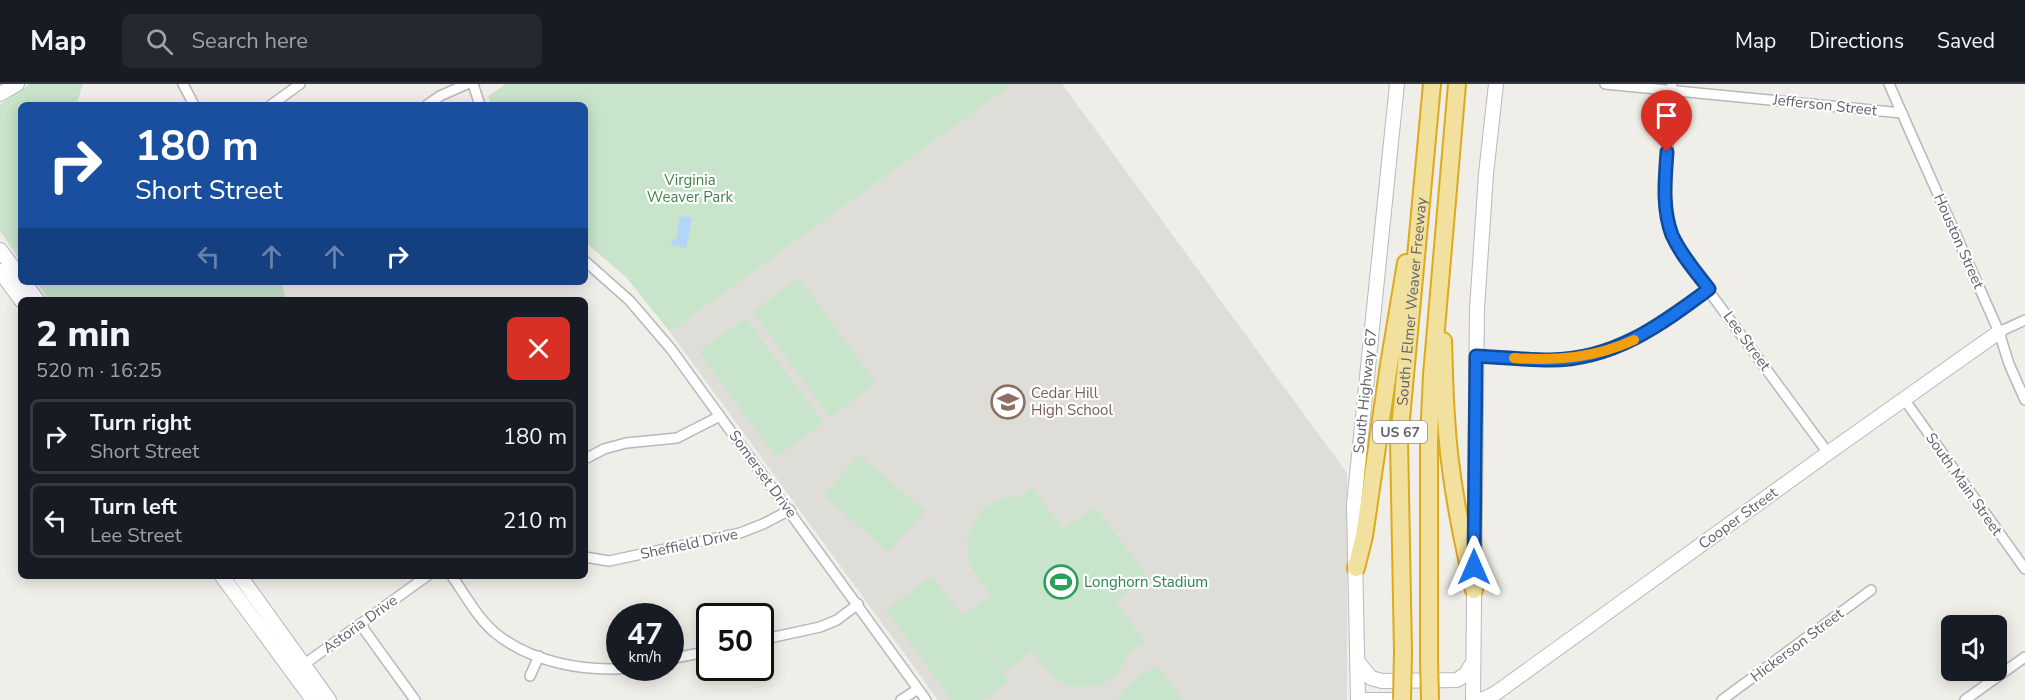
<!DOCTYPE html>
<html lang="en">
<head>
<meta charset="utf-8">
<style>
	:root { --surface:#171b24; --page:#242831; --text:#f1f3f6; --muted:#9ea1a6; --line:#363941 }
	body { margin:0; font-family:"Nunito Sans",sans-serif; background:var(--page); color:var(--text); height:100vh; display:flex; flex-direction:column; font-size:22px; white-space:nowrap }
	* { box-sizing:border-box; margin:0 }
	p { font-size:20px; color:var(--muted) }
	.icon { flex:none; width:33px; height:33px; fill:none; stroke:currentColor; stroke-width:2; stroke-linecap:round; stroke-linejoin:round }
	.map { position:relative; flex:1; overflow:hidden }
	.side { position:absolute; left:18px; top:213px; width:570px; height:282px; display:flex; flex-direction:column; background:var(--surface); border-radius:9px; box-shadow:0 3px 15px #0003 }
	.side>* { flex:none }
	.hud { position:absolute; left:18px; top:18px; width:570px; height:183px; border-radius:9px; box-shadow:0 3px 15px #0003; background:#1a4fa0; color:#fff; overflow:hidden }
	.tools { position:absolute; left:1941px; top:531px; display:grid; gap:12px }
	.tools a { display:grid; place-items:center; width:66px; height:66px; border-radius:9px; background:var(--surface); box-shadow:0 3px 15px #0003; font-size:30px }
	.speed { position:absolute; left:606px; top:519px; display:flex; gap:12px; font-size:30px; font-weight:700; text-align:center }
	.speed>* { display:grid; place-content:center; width:78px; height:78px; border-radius:50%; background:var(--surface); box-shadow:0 3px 15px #0003; line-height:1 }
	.speed small { font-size:15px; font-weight:400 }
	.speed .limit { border:3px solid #111; border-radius:9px; background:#fff; color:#111 }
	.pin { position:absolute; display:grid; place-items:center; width:51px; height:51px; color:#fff; margin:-62px -26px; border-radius:50% 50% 50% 0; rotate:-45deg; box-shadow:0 0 6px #0007 }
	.pin .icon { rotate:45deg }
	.me { position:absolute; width:66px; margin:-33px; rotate:0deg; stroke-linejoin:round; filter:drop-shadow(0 0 4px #0008) }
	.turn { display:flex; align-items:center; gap:21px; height:126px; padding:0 18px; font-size:27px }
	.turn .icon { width:78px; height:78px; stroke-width:2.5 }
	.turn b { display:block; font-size:42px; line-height:51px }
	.lanes { display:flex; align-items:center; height:57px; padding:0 18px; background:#0003; justify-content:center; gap:30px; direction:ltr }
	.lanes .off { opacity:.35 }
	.round { display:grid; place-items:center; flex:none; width:63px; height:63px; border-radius:9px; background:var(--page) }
	.head { display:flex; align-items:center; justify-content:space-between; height:102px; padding:0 18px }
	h1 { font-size:36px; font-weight:800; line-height:45px }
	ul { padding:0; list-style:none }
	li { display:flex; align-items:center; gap:18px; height:75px; margin:0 12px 9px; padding:0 6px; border:3px solid var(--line); border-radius:9px }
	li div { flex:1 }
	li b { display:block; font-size:22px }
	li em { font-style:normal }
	header { display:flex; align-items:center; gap:36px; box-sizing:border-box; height:84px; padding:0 30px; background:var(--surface); border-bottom:2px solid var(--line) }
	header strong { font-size:28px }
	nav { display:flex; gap:33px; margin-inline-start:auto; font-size:21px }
	.search { width:420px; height:54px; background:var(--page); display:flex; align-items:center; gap:15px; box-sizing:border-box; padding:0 21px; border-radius:9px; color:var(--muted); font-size:22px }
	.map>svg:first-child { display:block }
	.education { fill:#dfddd7 }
	.green { fill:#c8e4ca }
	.water { fill:#b3d5f6 }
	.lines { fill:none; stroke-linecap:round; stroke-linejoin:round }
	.street-casing { stroke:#b5b7bb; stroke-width:12 }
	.secondary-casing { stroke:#b7b9be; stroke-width:16 }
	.highway-casing { stroke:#ddaa1b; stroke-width:20 }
	.street { stroke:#fff; stroke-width:9 }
	.secondary { stroke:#fff; stroke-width:14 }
	.highway { stroke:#f1e09e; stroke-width:16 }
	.highway-bridge-casing { stroke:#ddaa1b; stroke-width:20; stroke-linecap:butt }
	.highway-bridge { stroke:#f1e09e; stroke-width:16 }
	.route-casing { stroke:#114b97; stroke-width:15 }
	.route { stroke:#1a73e8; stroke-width:10 }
	.slow { stroke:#f59e0b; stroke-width:10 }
	.labels { text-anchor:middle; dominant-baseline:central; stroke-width:4.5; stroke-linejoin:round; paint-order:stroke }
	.shield { fill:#fff; stroke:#909195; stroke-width:1.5 }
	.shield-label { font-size:14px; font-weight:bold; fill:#606267 }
	.street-label { font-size:15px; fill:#606267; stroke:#fff }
	.park-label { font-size:15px; fill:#418448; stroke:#fff }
	.education-label { font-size:15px; fill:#785e54; stroke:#fff; text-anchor:start }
	.leisure-label { font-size:15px; fill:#27864d; stroke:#fff; text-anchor:start }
</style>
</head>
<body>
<header>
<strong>Map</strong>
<div class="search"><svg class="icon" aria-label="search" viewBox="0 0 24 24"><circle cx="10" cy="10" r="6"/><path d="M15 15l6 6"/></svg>Search here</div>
<nav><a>Map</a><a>Directions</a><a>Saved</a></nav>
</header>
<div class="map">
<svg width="2025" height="616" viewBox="0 0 2025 616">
	<rect width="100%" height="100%" fill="#f0eee8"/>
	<!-- education -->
	<polygon class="education" points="1013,0 1062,0 1347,389 1347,616 938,616 670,248"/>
	<!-- green -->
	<g class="green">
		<polygon points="30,0 83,0 76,21 21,21 21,177 0,147 0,21"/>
		<polygon points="506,0 1013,0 670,248 626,193 585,158 585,21 491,21 488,12"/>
		<polygon points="799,194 876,299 830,333 753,228"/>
		<polygon points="36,198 282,198 286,216 49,216"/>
		<polygon points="746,234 823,339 776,373 699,268"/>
		<polygon points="859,371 925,427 888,468 824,411"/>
		<path d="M1032,403L1063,445L1095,423L1143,486L1147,493L1115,517L1145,558C1140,561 1133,564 1130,569C1124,577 1121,586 1114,592C1109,597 1100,601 1093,602C1061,607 1049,590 1032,567L1005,588L977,552L1009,597L983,616H952L886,526L932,492L962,532L992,512L969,481L967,452L980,428L989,421L1002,414L1019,413Z"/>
		<path d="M1158,582L1183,616H1118C1128,598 1140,590 1158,582Z"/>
	</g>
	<!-- water -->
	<polygon class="water" points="680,132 692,134 686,164 671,161 672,156 676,156"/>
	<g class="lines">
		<defs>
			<g id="street">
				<polyline points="183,0 194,21"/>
				<polyline points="473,0 480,21"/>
				<polyline points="1605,0 1902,29"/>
				<polyline points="1672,0 1665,110 1668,139 1672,152 1683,172 1828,369"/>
				<polyline points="1889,0 1999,248 2009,280 2025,316"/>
				<polyline points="271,21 300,0"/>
				<polyline points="427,21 440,12 467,0"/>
				<polyline points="585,177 630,217 671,265 926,616"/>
				<polyline points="1999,248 2025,236"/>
				<path d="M1476,272C1500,273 1526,276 1550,276C1613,276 1661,241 1709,205"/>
				<polyline points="1904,315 2025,485"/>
				<polyline points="585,375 604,365 626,359 677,354 720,332"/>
				<polyline points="585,473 609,477 740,449 763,440 790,426"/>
				<path d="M452,492C465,511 477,533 494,548C531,579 585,588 631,584"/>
				<polyline points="360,540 415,616"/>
				<polyline points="760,556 820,543 837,536 858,520"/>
				<polyline points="670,575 710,567"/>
				<polyline points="299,584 427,492"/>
				<polyline points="530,592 539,572"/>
				<polyline points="901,616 918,605"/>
				<polyline points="1722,616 1871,506"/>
				<polyline points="1965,616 2025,573"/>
			</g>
			<g id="secondary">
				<polyline points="0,10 17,0"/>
				<polyline points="0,166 21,194"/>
				<polyline points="0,187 21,216"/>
				<polyline points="24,198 37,216"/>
				<polyline points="222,492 313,616"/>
				<polyline points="240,492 329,616"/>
				<polyline points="1358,578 1371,594 1382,597 1457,596 1466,590 1473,578"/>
				<polyline points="1358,616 1354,420 1397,0"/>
				<polyline points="1358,616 1401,616"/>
				<polyline points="1473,616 1477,225 1486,90 1496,0"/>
				<polyline points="1477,616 1484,615 1496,609 1828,369 1999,248"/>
			</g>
			<g id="highway">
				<path d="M1443,257C1444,282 1444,307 1446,332C1449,391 1461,449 1474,506"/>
				<polyline points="1356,484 1364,452 1389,281 1406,179"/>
				<path id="s1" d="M1403,568L1399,356L1432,0"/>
				<polyline points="1429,575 1429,356 1432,291 1457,0"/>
			</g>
		</defs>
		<!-- street casing -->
		<use href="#street" class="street-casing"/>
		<!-- secondary casing -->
		<use href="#secondary" class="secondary-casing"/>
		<!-- highway casing -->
		<use href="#highway" class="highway-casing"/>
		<!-- street -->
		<use href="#street" class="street"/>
		<!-- secondary -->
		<use href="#secondary" class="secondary"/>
		<!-- highway -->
		<use href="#highway" class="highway"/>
		<defs>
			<g id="highway-bridge">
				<polyline points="1429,575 1430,616"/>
				<polyline points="1402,616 1403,568"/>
			</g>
		</defs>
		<!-- highway-bridge casing -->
		<use href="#highway-bridge" class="highway-bridge-casing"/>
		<!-- highway-bridge -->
		<use href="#highway-bridge" class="highway-bridge"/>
	</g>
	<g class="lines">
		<defs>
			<path id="route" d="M1474,483L1476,272C1500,273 1526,276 1550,276C1613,276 1661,241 1709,205C1696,188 1681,171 1672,151C1662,125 1665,96 1667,68"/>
		</defs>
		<!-- route casing -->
		<use href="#route" class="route-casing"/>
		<!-- route -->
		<use href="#route" class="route"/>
		<!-- slow -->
		<path class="slow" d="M1514,274C1556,277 1595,274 1634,256"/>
	</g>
	<!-- icons -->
	<defs>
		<symbol id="school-ring" viewBox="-11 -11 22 22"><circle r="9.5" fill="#fff" stroke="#8d6e63" stroke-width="1.5"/><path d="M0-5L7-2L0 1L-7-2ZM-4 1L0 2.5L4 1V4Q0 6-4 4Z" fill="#8d6e63"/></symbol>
		<symbol id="stadium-ring" viewBox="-11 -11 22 22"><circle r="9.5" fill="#fff" stroke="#2e9e5b" stroke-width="1.5"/><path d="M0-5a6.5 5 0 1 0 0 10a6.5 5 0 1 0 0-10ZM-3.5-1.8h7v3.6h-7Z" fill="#2e9e5b"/></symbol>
	</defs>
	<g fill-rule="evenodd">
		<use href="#school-ring" x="989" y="299" width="38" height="38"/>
		<use href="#stadium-ring" x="1042" y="479" width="38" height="38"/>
	</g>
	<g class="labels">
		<!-- shield labels -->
		<rect class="shield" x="1373" y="337" width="54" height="22" rx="4.5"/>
		<g class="shield-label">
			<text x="1400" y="348">US 67</text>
		</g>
		<!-- street labels -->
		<g class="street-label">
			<text transform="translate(1825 21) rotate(6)">Jefferson Street</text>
			<text transform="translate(1959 157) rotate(66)">Houston Street</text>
			<text stroke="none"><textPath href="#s1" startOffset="351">South J Elmer Weaver Freeway</textPath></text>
			<text transform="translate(1747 257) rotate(54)">Lee Street</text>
			<text transform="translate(1365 307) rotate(-84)">South Highway 67</text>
			<text transform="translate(763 390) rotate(54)">Somerset Drive</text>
			<text transform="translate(1964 400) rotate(55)">South Main Street</text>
			<text transform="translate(1738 434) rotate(-36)">Cooper Street</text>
			<text transform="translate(689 460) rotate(-12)">Sheffield Drive</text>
			<text transform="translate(360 540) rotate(-36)">Astoria Drive</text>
			<text transform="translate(1797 561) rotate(-37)">Hickerson Street</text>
		</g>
		<!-- park labels -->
		<g class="park-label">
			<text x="690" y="96">Virginia<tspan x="690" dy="17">Weaver Park</tspan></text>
		</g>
		<!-- education labels -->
		<g class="education-label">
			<text x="1031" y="309">Cedar Hill<tspan x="1031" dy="17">High School</tspan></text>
		</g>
		<!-- leisure labels -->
		<g class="leisure-label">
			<text x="1084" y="498">Longhorn Stadium</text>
		</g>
	</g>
</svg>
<div class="tools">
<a><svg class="icon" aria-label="sound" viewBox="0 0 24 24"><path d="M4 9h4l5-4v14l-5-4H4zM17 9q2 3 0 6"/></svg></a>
</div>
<div class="speed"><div>47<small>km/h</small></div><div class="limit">50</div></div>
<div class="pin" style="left:1667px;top:68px;background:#d93025"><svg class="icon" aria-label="arrive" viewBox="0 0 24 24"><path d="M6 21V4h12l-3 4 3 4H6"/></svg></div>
<svg class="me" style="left:1474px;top:483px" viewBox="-20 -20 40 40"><path d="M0-17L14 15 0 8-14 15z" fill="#1a73e8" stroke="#fff" stroke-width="4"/></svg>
<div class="hud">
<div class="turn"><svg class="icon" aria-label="right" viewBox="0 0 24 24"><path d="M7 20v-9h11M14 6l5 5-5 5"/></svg><div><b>180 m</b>Short Street</div></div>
<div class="lanes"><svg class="icon off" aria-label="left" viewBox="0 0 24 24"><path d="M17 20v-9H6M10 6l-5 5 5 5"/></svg><svg class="icon off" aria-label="ahead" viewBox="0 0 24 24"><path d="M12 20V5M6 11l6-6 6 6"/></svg><svg class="icon off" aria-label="ahead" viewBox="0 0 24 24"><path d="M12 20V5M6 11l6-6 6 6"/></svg><svg class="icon" aria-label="right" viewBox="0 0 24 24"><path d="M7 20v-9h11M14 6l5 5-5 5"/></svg></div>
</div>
<section class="side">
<div class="head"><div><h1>2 min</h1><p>520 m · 16:25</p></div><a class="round" style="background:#d93025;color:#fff"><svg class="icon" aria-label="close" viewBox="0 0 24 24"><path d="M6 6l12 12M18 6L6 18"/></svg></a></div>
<ul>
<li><svg class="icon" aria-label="right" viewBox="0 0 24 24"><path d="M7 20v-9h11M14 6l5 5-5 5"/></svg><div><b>Turn right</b><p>Short Street</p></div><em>180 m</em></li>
<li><svg class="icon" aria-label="left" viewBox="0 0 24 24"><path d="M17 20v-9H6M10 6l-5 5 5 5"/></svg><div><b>Turn left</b><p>Lee Street</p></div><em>210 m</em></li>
</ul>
</section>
</div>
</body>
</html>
